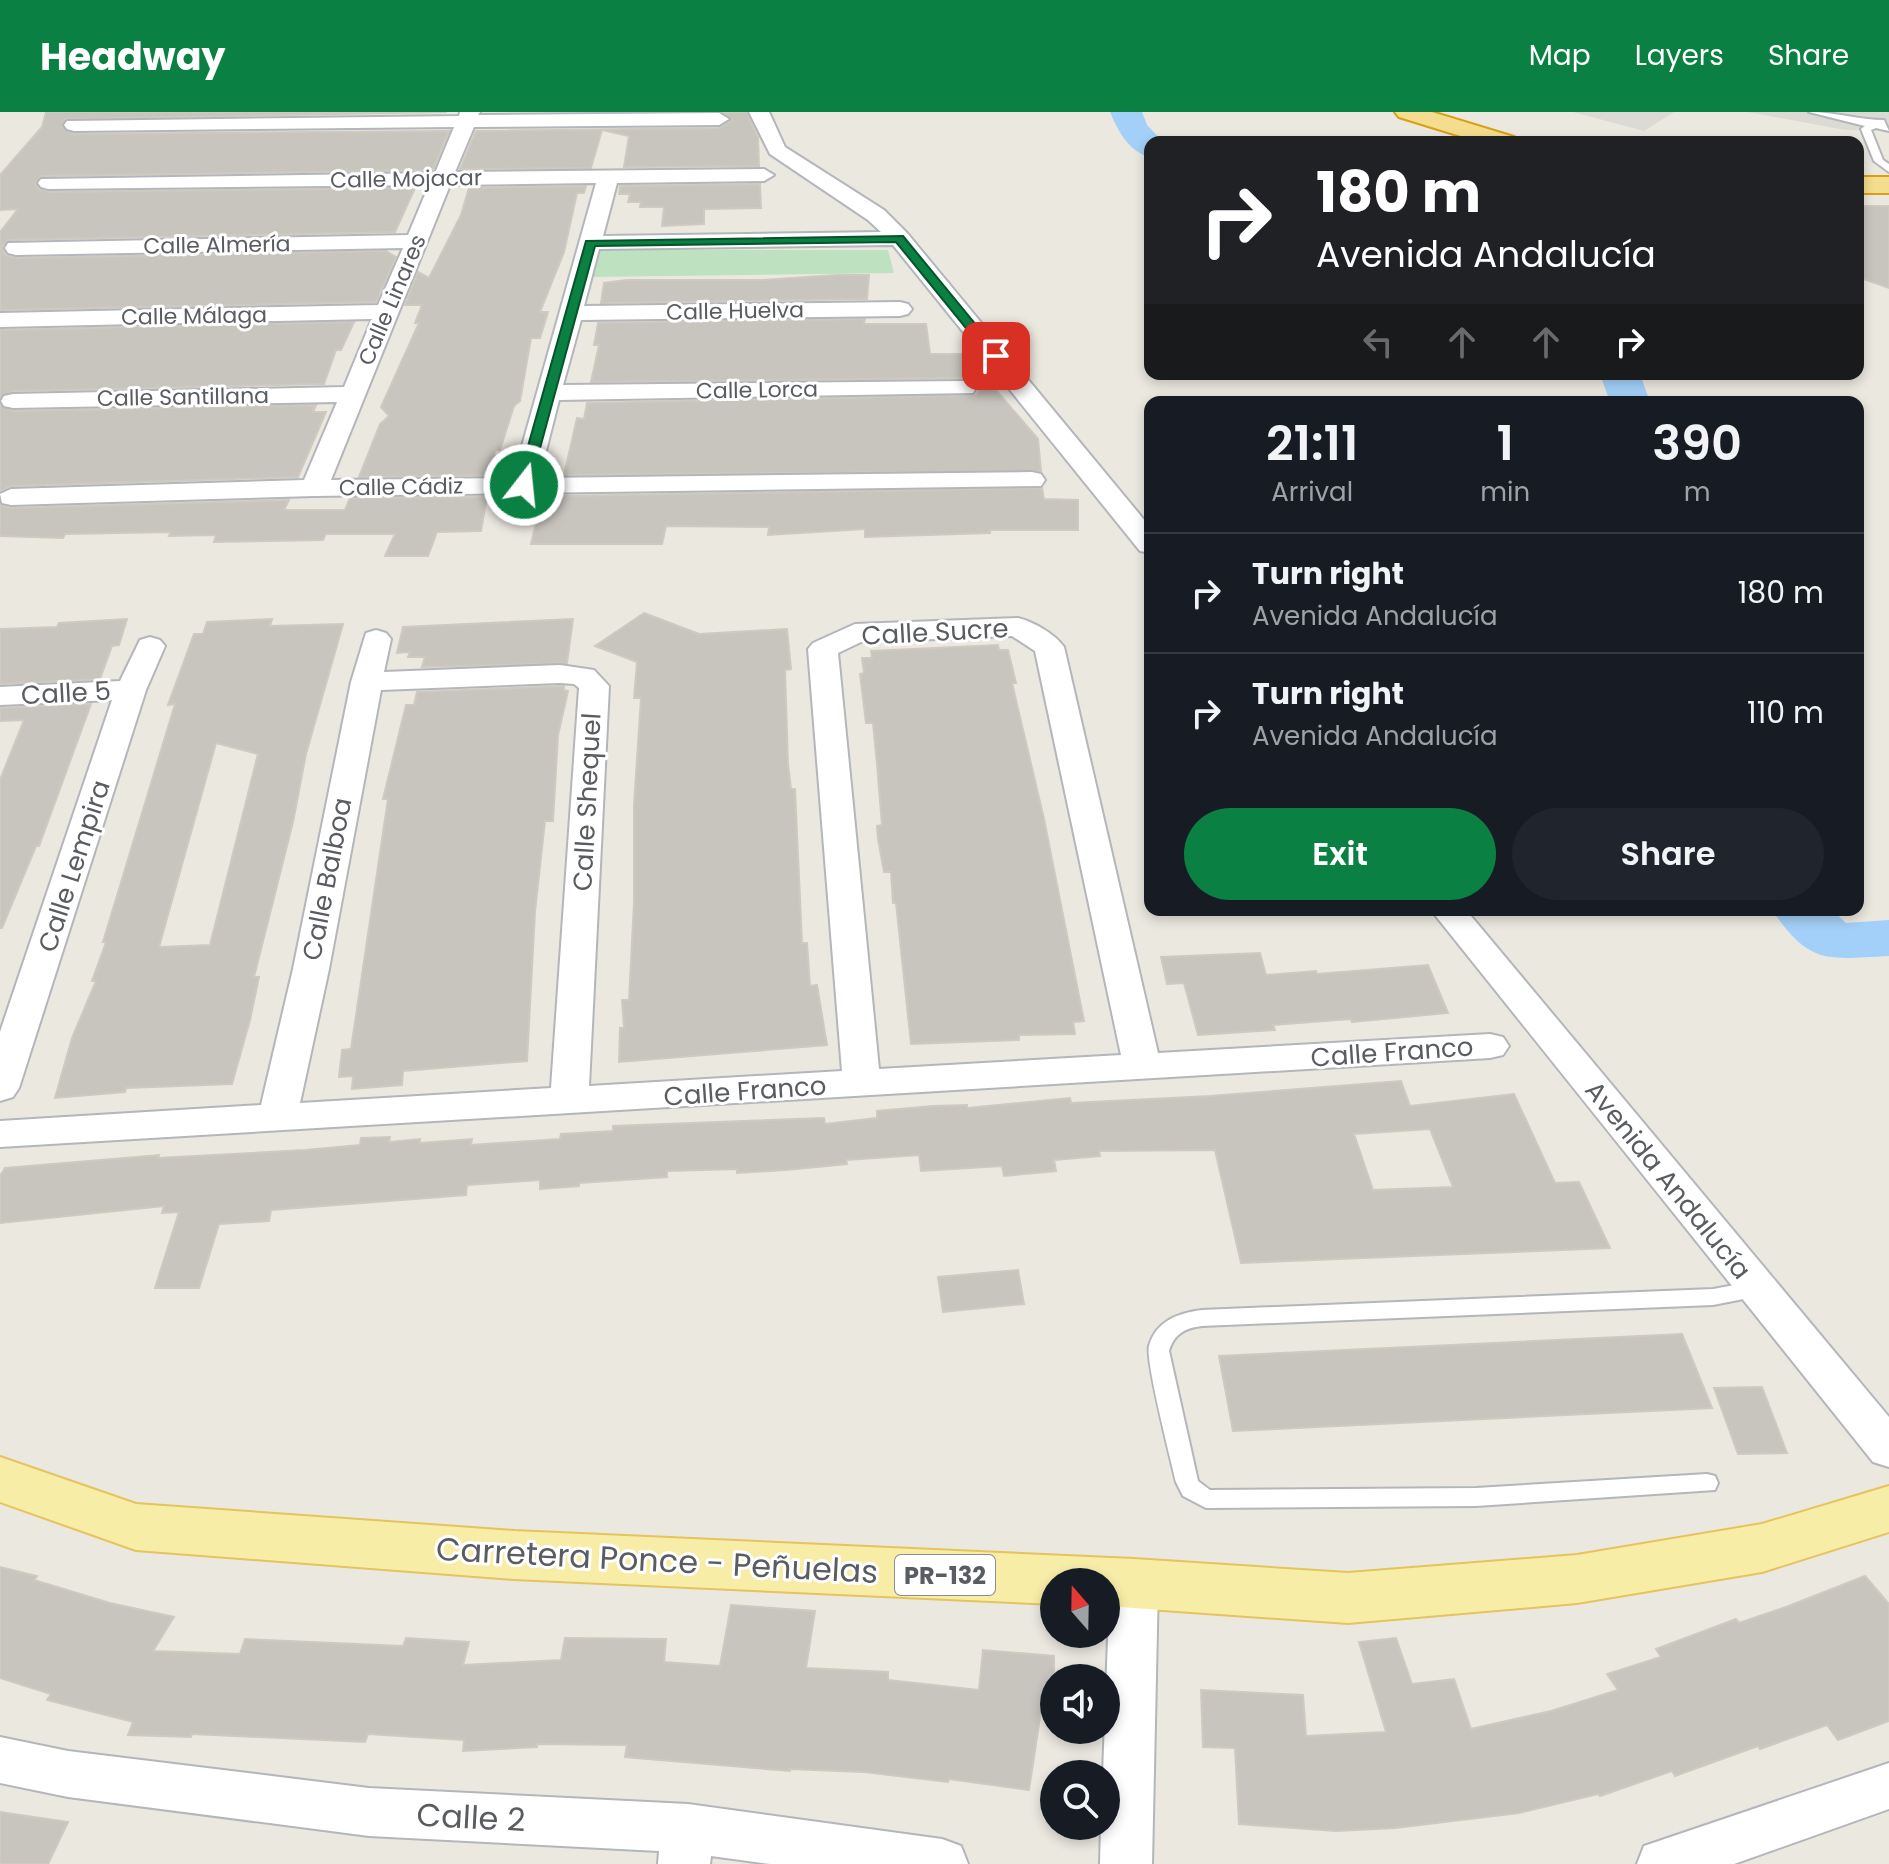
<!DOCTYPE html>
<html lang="en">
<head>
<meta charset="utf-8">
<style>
	:root { --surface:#171b24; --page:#20242c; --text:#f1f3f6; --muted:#9ea1a6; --line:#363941; --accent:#0b8043 }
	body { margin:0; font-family:Poppins,sans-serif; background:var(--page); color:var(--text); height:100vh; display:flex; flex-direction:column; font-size:30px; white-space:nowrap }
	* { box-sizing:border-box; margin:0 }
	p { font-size:26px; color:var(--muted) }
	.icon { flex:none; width:44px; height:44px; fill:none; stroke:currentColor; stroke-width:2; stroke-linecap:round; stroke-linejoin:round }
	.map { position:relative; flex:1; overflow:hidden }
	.panel { position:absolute; left:1144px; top:284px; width:720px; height:520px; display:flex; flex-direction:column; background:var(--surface); border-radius:16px; box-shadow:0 4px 12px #0003 }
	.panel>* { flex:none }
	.banner { position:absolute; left:1144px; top:24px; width:720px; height:244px; border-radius:16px; box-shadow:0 4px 12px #0003; background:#202124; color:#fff; overflow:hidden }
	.needle { width:52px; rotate:340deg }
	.tools { position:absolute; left:1040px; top:1456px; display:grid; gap:16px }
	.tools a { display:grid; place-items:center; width:80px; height:80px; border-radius:50%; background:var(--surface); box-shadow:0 4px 12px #0003; font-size:40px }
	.pin { position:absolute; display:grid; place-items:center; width:68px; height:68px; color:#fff; margin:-34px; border-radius:16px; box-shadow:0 4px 12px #0006 }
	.me { position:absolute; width:88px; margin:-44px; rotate:16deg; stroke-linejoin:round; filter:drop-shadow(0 0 6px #0008) }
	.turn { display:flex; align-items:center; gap:28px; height:168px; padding:0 40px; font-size:36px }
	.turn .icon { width:104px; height:104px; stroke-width:2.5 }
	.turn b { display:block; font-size:56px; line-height:68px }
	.lanes { display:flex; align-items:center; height:76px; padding:0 40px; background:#0003; justify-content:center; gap:40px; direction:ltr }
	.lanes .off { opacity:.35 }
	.eta { display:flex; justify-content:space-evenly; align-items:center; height:136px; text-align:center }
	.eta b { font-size:48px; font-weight:600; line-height:56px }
	.cta { display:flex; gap:16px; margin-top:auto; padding:16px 40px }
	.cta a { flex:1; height:92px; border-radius:48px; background:var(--accent); color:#fff; font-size:32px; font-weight:600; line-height:92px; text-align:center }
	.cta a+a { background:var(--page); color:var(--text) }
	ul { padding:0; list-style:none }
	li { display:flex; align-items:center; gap:24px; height:120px; padding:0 40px; border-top:2px solid var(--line) }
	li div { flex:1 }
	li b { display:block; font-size:30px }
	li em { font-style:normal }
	header { display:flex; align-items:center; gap:48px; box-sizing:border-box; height:112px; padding:0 40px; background:var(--accent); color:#fff }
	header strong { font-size:38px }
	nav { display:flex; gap:44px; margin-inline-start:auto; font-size:28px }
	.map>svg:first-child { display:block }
	.industrial { fill:#dcdad4 }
	.green { fill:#bee1bf }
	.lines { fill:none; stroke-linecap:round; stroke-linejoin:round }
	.river { fill:#a3d0f8; fill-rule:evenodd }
	.building { fill:#c8c5bf; stroke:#cfcabf; stroke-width:2; fill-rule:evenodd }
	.lane-casing { stroke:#b3b6ba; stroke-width:4 }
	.street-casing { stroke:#b3b6ba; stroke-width:4 }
	.primary-casing { stroke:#e5c35e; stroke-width:4 }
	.highway-casing { stroke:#d9a011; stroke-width:4 }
	.lane { fill:#fff; fill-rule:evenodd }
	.street { fill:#fff; fill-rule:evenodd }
	.primary { fill:#f8eda7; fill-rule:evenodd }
	.highway { fill:#f4dd8e; fill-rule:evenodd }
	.route { fill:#0b8043; stroke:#07532c; stroke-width:2 }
	.labels { text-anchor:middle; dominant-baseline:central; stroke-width:6; stroke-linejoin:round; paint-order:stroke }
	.far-street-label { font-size:22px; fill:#595c60; stroke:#fff }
	.shield { fill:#fff; stroke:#8b8d90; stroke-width:2 }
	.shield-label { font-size:24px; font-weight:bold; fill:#595c60 }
	.street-label { font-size:26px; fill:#595c60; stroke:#fff }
	.near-street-label { font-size:32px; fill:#595c60; stroke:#fff }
</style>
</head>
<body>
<header>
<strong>Headway</strong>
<nav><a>Map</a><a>Layers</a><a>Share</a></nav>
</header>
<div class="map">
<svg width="1889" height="1752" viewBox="0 0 1889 1752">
	<rect width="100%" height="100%" fill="#ebe8e0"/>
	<!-- industrial -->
	<g class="industrial">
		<polygon points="1573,0 1674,0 1644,19"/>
		<polygon points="1748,0 1889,0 1889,19 1845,18"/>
	</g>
	<!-- green -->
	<polygon class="green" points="600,138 888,138 894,161 591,165"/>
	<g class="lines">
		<!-- river -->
		<g class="river">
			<path d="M1110,0H1142L1147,13L1163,30H1150V45C1129,40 1118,19 1110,0Z"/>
			<polygon points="1600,262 1640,262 1650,290 1610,290"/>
			<path d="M1772,798H1832L1846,811L1889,808V844C1828,847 1810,854 1772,798Z"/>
		</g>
	</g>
	<!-- building -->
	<g class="building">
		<polygon points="46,0 447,0 65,7 62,15 74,22 449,19 433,58 41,64 35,71 39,77 48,80 415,76 395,120 8,128 2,134 5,143 16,146 386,139 396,145 376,190 0,198 0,120 18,97 0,98 0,63 42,15"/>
		<polygon points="723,0 746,0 758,25 759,54 624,55 629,24 602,18 591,56 460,57 476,19 719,16 732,8"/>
		<polygon points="760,72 761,96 704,97 704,112 662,114 664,95 640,95 641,90 628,90 630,82 619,82 620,74"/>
		<polygon points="586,74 584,81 577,81 564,140 540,200 548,200 540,226 531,226 520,289 514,294 500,338 495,338 490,363 359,365 380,312 389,304 381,295 419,211 415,211 422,193 405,193 418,160 429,166 461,103 469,76"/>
		<polygon points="1858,94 1889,94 1889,176 1858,165"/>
		<polygon points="837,163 869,163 867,187 601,191 604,171 627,168 762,168"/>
		<polygon points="865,207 864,212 926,212 930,242 965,242 1038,327 1041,359 564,363 577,306 584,307 587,291 976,283 979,278 976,269 964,266 591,270 599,233 594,233 598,211"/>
		<polygon points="354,210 341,238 336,238 324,272 13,279 0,285 0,218"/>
		<polygon points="0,293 13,299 316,293 313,300 326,300 298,365 11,374 0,379"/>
		<polygon points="1042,376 1044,387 1078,388 1078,418 990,418 990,421 865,425 865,417 768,423 769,415 666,414 662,432 531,432 540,395 557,395 559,384"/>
		<polygon points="487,385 481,419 437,420 428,444 385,444 395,422 326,422 323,428 214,430 216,423 169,424 171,420 65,422 63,426 0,424 0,393 11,396 289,388 284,398 345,398 350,386"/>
		<polygon points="644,501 699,522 787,517 791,557 785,558 788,652 791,677 795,677 802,831 807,831 810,874 817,873 827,933 619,950 620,916 624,916 622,888 629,888 634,791 634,693 641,586 634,586 637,550 595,534"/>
		<polygon points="127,507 119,533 112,534 100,567 0,572 0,517 57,515 59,511"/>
		<path d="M272,507L270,514L343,512L306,642L293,710L254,865H259L250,908L232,972L126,976L125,980L55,986L72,926L96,869H92L106,830H103L175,592L168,593L194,522H203L207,510ZM216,631L258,642L210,833L159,835Z"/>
		<polygon points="573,507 567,551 422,555 425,545 408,545 410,540 397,541 403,515"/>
		<polygon points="998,533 999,538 1008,538 1016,571 1012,571 1044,707 1084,909 1073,910 1075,922 1019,923 1019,928 911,932 896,791 893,791 891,760 884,760 878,727 877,714 882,713 877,652 873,611 866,611 860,562 864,561 862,546 872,546 871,539"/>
		<polygon points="564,574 564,578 568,579 558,623 553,709 545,709 535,800 527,949 403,959 402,973 352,977 353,964 339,965 342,938 351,937 388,687 383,687 406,593 414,593 417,580"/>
		<polygon points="91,592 39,734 36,734 2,816 0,816 0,668 24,608 0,609 0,596"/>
		<polygon points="1260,841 1266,863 1316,859 1317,862 1428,853 1448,901 1352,910 1351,907 1273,913 1275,918 1198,923 1184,871 1167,872 1161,845"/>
		<path d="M1401,969L1410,994L1514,982L1555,1071L1579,1070L1610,1136L1241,1151L1215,1038L1099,1039L1100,1044L1054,1048L1056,1059L1004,1064L1002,1054L921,1059L919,1043L846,1048L847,1052L785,1058L737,1061V1057L667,1059V1065L579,1071V1074L540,1077V1068L467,1073L466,1083L271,1098L269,1109L219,1112L199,1176H155L179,1100L162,1101L164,1094L0,1111V1064L5,1056L159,1043L158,1046L305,1038L360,1033L361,1026L390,1025L389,1030L420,1027V1031L472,1027L471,1033L560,1027L561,1022L613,1019V1014L824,1006L825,1012L877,1006V999L933,994L967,993V996L1070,986L1071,991L1210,984ZM1430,1017L1453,1075L1373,1078L1354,1022Z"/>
		<polygon points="1018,1158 1024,1192 943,1200 938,1165"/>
		<polygon points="1682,1222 1712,1296 1233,1319 1219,1244"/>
		<polygon points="1762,1275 1787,1341 1738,1342 1714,1276"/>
		<polygon points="0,1455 37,1464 34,1468 110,1491 174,1505 153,1539 240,1542 245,1527 403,1534 406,1526 469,1530 463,1553 561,1548 565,1526 666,1527 664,1550 720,1554 731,1493 815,1499 806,1556 888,1560 888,1568 979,1578 983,1538 1054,1544 1054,1593 1042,1592 1029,1678 949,1667 948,1670 864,1660 790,1657 790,1659 625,1645 627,1633 537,1632 537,1635 463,1639 464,1628 368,1622 365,1630 192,1622 191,1625 128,1623 133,1610 47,1588 51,1582 0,1566"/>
		<polygon points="1865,1464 1889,1492 1889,1609 1838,1628 1827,1613 1760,1637 1758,1634 1675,1664 1672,1659 1600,1684 1598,1682 1519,1701 1395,1716 1336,1719 1239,1712 1235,1636 1203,1635 1201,1578 1303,1583 1306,1624 1386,1620 1359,1530 1396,1526 1412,1572 1454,1567 1471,1617 1551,1599 1618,1578 1607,1562 1661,1545 1656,1537 1736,1507 1739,1511 1786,1495"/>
		<polygon points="0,1700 68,1710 48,1752 0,1752"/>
	</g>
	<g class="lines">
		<defs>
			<g id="lane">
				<path d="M1809,0C1835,0 1860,8 1884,8L1889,19L1876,16L1871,18L1883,48L1889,52V60L1874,49L1861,17L1865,14Z"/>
				<path d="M1757,1169L1764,1171L1767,1177L1764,1183L1713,1193L1202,1214C1185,1216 1174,1222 1169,1239L1198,1369L1210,1378L1476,1376L1707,1362L1715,1364L1718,1371L1715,1378L1476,1394L1206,1396L1183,1384L1176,1370C1171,1348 1145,1248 1149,1234C1156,1209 1178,1201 1202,1198L1713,1177Z"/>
			</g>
			<g id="street">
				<path d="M460,0H480L478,3L719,1L729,7L719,13L474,15L455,60L764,57L774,63L764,69L617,71L603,124L881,120L868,108L770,42L749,0H769L785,35L884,98L907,121L1150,415V441L1140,439L893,133L599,137L584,194L900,190L908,192L912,197L908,202L900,204L581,208L563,273L964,269L973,271L976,276L973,281L559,288L539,366L1032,360L1041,362L1045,368L1041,374L314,384L11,393L2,391L0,382L11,377L304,368L337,290L13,296L4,294L1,289L4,284L13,282L344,275L372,207L0,215V201L378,193L403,136L16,143L8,141L5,136L8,131L408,123L429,73L48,77L41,75L38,71L41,67L435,61L454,15L74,19L67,17L64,13L67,9L459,4ZM596,71L513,366L331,368L450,73Z"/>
				<path d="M1018,506C1034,510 1055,522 1064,535L1158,941L1490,922L1503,925L1509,934L1503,943L1490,946L0,1035V1009L261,993L293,857L351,570L366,521L376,518L386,521L391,527L384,560L560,553L594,558L609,574L589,974L842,959L808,537L813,531L855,512ZM1012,524L1035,539L1121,943L879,957L838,541L861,530ZM560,571L574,572L579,576L551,976L300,991L329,857L381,578Z"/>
				<polygon points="150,525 160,528 165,534 146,578 19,976 13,985 0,989 0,920 112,588 0,593 0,575 120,569 140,528"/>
				<polygon points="1431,798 1466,798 1889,1305 1889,1355 1873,1350"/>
				<polygon points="1134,1451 1151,1457 1158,1471 1152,1752 1100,1752 1101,1714 1106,1714 1106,1662 1103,1662 1110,1471 1117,1457"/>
				<polygon points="0,1625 68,1639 369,1676 688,1692 942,1727 961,1734 968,1752 770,1752 711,1744 710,1752 658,1752 659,1739 369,1724 68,1685 0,1671"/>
				<polygon points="1889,1651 1889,1697 1734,1752 1637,1752 1644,1734"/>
			</g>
			<polygon id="primary" points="0,1345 136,1392 514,1419 1134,1447 1348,1461 1577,1443 1762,1412 1889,1374 1889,1420 1762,1460 1577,1491 1348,1511 1106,1494 1106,1470 1054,1470 1054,1492 514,1467 136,1438 0,1390"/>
			<g id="highway">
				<polygon points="1395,0 1432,0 1514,25 1517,30 1480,30 1399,5"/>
				<rect x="1858" y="65" width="31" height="16"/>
			</g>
		</defs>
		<!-- lane casing -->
		<use href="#lane" class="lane-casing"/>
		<!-- street casing -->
		<use href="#street" class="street-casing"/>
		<!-- primary casing -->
		<use href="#primary" class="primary-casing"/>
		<!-- highway casing -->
		<use href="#highway" class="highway-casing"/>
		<!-- lane -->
		<use href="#lane" class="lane"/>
		<!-- street -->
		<use href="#street" class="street"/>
		<!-- primary -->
		<use href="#primary" class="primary"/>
		<!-- highway -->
		<use href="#highway" class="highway"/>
	</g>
	<!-- route -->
	<polygon class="route" points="903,124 1000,242 1000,247 991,247 896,130 595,134 530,373 524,377 517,373 586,129"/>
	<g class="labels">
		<!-- far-street labels -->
		<g class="far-street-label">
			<text transform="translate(406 67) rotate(-1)">Calle Mojacar</text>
			<text transform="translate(217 133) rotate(-1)">Calle Almería</text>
			<text transform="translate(392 188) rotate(-67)">Calle Linares</text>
			<text transform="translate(735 199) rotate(-1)">Calle Huelva</text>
			<text transform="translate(194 204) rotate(-1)">Calle Málaga</text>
			<text transform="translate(757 278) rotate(-1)">Calle Lorca</text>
			<text transform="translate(183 285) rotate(-1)">Calle Santillana</text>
			<text transform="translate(401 375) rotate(-1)">Calle Cádiz</text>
		</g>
		<!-- shield labels -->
		<rect class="shield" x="895" y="1443" width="100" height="40" rx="6"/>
		<g class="shield-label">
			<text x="945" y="1463">PR-132</text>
		</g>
		<!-- street labels -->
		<g class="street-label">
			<text transform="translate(935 520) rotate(-3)">Calle Sucre</text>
			<text transform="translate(66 581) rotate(-3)">Calle 5</text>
			<text transform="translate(587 690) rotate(-87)">Calle Shequel</text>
			<text transform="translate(74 754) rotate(-72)">Calle Lempira</text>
			<text transform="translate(327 767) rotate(-79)">Calle Balboa</text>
			<text transform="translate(1392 940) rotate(-4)">Calle Franco</text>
			<text transform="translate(745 979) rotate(-4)">Calle Franco</text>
			<text transform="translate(1668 1068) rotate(51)">Avenida Andalucía</text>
		</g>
		<!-- near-street labels -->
		<g class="near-street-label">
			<text transform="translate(657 1448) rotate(3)">Carretera Ponce - Peñuelas</text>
			<text transform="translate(471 1705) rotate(3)">Calle 2</text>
		</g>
	</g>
</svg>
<div class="tools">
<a><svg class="needle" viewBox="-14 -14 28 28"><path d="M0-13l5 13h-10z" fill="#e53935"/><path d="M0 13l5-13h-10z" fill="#9ea1a6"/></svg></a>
<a><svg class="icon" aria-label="sound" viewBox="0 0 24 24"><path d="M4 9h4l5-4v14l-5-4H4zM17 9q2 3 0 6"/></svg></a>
<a><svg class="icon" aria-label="search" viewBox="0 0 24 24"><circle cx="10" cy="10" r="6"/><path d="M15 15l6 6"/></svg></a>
</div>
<div class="pin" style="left:996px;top:244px;background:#d93025"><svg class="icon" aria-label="arrive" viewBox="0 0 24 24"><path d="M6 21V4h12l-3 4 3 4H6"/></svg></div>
<svg class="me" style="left:524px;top:373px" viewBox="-20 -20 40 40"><circle r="17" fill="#0b8043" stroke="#fff" stroke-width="3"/><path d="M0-11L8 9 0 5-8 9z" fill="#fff"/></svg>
<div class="banner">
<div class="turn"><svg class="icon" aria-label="right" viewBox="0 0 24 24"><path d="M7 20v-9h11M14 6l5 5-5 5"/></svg><div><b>180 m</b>Avenida Andalucía</div></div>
<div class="lanes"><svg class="icon off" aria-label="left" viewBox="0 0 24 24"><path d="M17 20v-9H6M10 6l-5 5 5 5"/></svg><svg class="icon off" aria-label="ahead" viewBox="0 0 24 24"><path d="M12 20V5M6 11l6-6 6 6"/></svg><svg class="icon off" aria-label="ahead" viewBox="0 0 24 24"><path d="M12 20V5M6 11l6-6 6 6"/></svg><svg class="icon" aria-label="right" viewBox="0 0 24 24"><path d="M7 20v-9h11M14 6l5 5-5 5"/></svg></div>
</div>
<section class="panel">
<div class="eta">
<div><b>21:11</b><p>Arrival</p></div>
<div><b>1</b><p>min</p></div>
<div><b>390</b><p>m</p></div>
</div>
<ul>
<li><svg class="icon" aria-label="right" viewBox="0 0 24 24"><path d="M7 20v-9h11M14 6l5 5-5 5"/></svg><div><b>Turn right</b><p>Avenida Andalucía</p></div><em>180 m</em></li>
<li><svg class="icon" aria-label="right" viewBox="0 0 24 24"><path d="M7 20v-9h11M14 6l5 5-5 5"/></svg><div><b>Turn right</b><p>Avenida Andalucía</p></div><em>110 m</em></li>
</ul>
<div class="cta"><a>Exit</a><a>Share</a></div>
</section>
</div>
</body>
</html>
